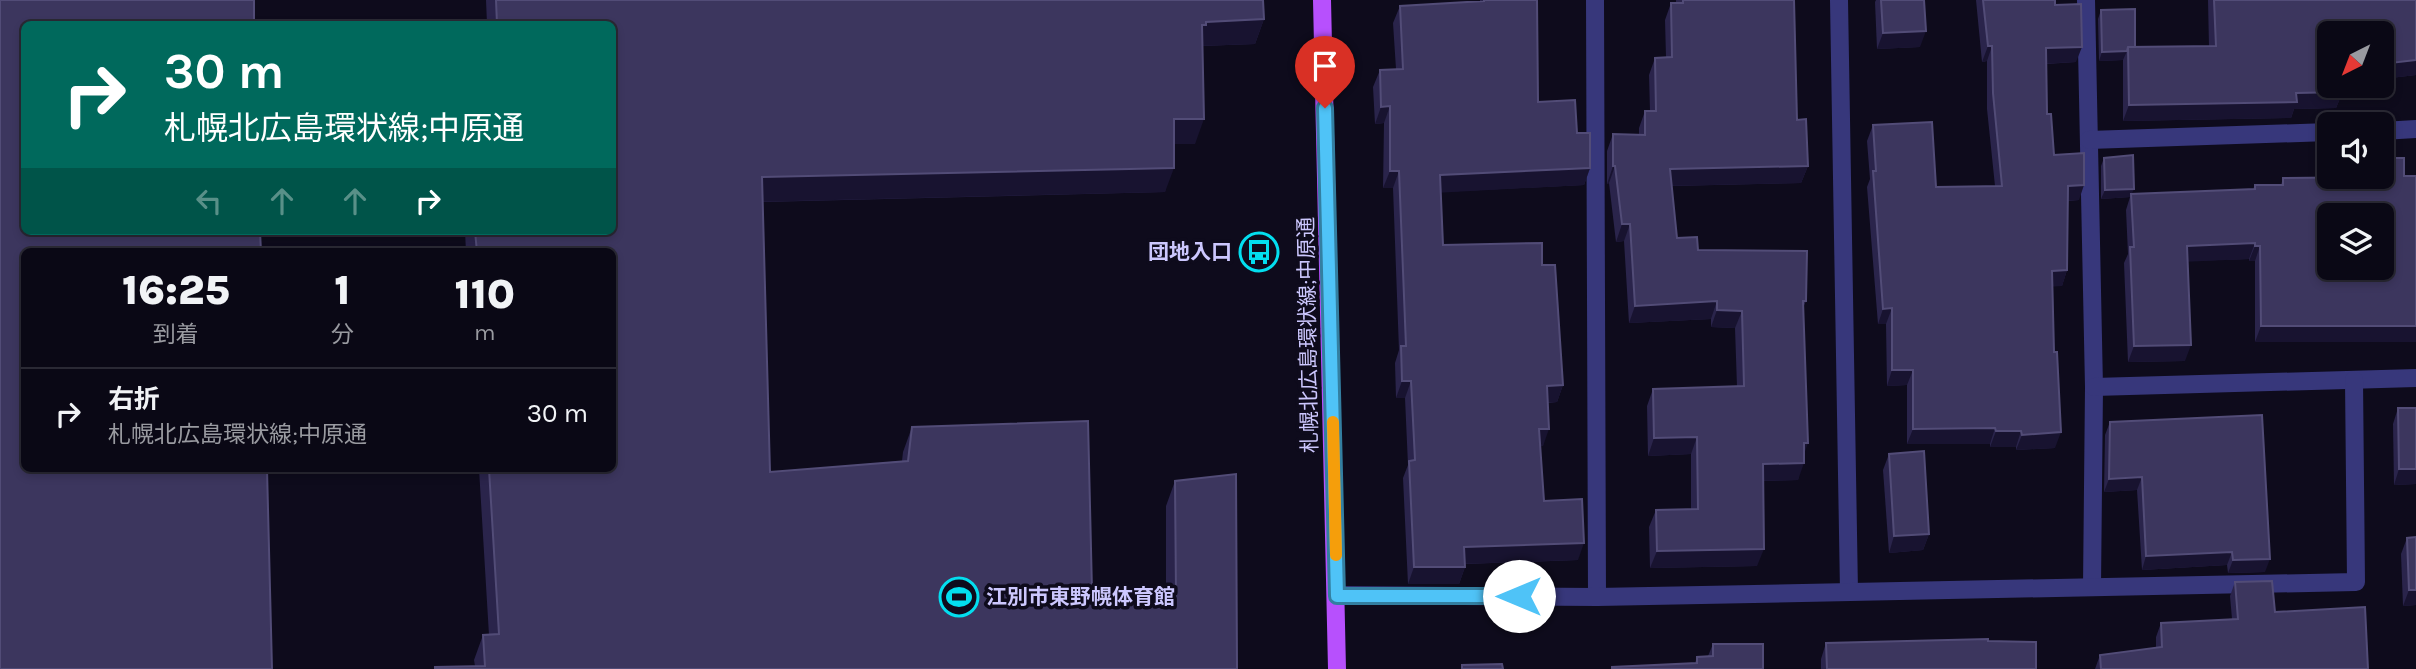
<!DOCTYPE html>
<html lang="ja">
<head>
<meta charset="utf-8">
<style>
	:root { --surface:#0a0815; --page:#13111e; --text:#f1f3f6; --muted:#999aa0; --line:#2a2934 }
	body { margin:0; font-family:Karla,"Noto Sans JP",sans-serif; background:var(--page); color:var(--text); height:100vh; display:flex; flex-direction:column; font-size:26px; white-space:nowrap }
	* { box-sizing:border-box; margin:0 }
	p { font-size:23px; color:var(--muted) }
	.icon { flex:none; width:38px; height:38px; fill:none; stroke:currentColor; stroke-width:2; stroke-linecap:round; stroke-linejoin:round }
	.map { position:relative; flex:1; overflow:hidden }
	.sheet { position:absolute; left:21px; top:248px; width:595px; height:224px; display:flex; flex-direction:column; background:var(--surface); border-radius:10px; box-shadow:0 4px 10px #0003,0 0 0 2px var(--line) }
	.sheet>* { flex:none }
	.top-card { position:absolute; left:21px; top:21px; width:595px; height:214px; border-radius:10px; box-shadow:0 4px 10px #0003,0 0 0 2px var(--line); background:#00695c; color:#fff; overflow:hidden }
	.needle { width:46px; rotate:222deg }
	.fabs { position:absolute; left:2317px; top:21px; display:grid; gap:14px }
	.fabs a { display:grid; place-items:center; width:77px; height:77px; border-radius:10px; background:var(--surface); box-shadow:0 4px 10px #0003,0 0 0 2px var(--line); font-size:35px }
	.pin { position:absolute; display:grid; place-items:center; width:60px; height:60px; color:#fff; margin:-72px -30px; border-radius:50% 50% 50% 0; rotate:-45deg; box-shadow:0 0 7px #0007 }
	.pin .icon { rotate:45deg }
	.me { position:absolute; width:77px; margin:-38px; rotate:270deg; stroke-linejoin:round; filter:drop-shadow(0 0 5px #0008) }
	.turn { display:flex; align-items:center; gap:24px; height:147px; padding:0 28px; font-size:32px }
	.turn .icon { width:91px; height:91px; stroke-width:2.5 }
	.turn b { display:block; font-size:49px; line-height:60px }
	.lanes { display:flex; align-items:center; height:66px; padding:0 28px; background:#0003; justify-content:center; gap:35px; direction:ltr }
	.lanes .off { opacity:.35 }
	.eta { display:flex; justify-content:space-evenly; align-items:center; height:119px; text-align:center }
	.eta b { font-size:42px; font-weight:800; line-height:49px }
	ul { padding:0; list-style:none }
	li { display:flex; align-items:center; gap:21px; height:91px; padding:0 28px; border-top:2px solid var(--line) }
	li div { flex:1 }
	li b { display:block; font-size:26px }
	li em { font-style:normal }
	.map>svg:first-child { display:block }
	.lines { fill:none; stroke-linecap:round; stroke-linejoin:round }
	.minor { stroke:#37377b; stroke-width:18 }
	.primary { stroke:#b750fd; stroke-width:18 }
	.wall { fill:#2a244b }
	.shaded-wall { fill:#181330 }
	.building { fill:#3c365e; stroke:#524c77; stroke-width:2; fill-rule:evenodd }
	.route-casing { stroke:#337fa1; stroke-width:18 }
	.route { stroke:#4fc3f7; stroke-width:12 }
	.slow { stroke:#f59e0b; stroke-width:12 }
	.labels { text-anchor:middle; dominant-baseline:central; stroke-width:7; stroke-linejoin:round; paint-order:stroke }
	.poi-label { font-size:21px; font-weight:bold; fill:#ccc7fe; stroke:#0e0b1c; text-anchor:end }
	.street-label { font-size:21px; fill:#ccc7fe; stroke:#0e0b1c }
</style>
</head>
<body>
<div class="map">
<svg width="2416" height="669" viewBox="0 0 2416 669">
	<rect width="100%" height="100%" fill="#0e0b1c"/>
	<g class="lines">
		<!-- minor -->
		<g class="minor">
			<polyline points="1595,0 1597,597"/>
			<polyline points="1839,0 1849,592"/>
			<polyline points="2086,0 2094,387 2092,587"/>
			<polyline points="2382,131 2416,129"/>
			<polyline points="2089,140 2329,132"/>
			<polyline points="2094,387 2416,378"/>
			<polyline points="1337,595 1597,597 2356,582 2354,380"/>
		</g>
		<!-- primary -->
		<polyline class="primary" points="1322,0 1337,669"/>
	</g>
	<!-- wall -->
	<g class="wall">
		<polygon points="486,0 1263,0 1264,19 1255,44 1202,46 1195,144 1174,144 1165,192 763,202 770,472 902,461 903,452 912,427 1092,591 1166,595 1166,506 1175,481 1237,669 434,669 435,667 475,666 474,660 483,635 489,635 479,469 612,469 612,252 466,252 465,231 612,231 612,24 487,24"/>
		<polygon points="1480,0 1537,0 1538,102 1577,133 1590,168 1584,185 1441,192 1443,245 1542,265 1563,385 1557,402 1548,403 1543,446 1540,446 1544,501 1578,560 1465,564 1465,567 1459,584 1408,584 1403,478 1408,465 1405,398 1396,398 1395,363 1399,350 1393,188 1383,188 1384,123 1375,124 1373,87 1380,70 1396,69 1393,23 1400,6 1480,1"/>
		<polygon points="1676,0 1794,0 1797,120 1808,166 1801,183 1672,186 1677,238 1698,250 1806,301 1803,308 1804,454 1798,480 1763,481 1757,566 1650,568 1649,527 1656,510 1691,509 1691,454 1648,456 1647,406 1653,389 1737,387 1735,328 1711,327 1711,319 1629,323 1624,241 1616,242 1609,183 1607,184 1607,151 1613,134 1639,135 1639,128 1645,111 1650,111 1649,75 1655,58 1666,57 1665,20 1671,3 1676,3"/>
		<polygon points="1876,0 1881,0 1920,47 1877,49 1875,2"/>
		<polygon points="1976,0 2055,0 2055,5 2076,62 2046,64 2047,114 2054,155 2079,200 2068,201 2067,270 2062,286 2053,286 2055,448 2016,450 2016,447 1990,447 1990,444 1907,444 1907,385 1887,386 1886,324 1878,324 1867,187 1870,179 1867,141 1873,125 1936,187 1995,186 1987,109 1987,61 1982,62"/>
		<polygon points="2208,0 2416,0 2416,75 2382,79 2382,33 2364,96 2341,96 2336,108 2294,109 2291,118 2123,121 2123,60 2099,61 2098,19 2101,10 2135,47 2209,47"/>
		<polygon points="2104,158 2132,194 2253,189 2255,185 2281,185 2283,178 2382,177 2404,158 2255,342 2255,261 2249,261 2249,259 2188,261 2185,361 2128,362 2124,263 2128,254 2126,210 2130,197 2101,199 2101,166"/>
		<polygon points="2398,408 2416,408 2416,484 2394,485 2393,424"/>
		<polygon points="2110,422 2265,572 2228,573 2227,565 2142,570 2137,490 2104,492 2105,435"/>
		<polygon points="1889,454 1929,534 1923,550 1889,553 1883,470"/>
		<polygon points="2416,537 2416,605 2403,606 2401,554 2407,538"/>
		<polygon points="2235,582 2275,612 2368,669 2095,669 2100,655 2156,648 2156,637 2161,623 2232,619 2230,596"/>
		<polygon points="1988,641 2036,669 1821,669 1821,659 1826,643"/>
		<polygon points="1713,644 1763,669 1611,669 1612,667 1695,663 1697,657 1708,656"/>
	</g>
	<!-- shaded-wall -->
	<g class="shaded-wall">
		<polygon points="1264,19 1255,44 1198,46 1202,25 1206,22"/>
		<polygon points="1926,31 1920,47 1877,49 1883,33"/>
		<polygon points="1988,46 1992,46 1987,61 1982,62"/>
		<polygon points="2082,47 2076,62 2040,64 2046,48"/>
		<polygon points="2127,51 2123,60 2099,61 2102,52"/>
		<polygon points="2416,60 2416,75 2382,79 2382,64"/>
		<polygon points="2340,86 2367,86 2364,96 2341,96 2336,108 2294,109 2291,118 2123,121 2129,105 2296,93"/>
		<polygon points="1390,106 1384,123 1375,124 1381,107"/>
		<polygon points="1174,119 1204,119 1195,144 1165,144"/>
		<polygon points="1613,166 1615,166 1609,183 1607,184"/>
		<polygon points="1808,166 1801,183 1664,186 1670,169"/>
		<polygon points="1174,168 1165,192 753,202 762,177"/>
		<polygon points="1590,168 1584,185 1434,193 1440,175"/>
		<polygon points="1390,171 1399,171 1393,188 1383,188"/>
		<polygon points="2084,185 2079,200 2062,201 2068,186"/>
		<polygon points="2134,189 2130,197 2101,199 2105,190"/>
		<polygon points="1622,224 1630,224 1624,241 1616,242"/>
		<polygon points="2255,243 2249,259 2181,262 2187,246"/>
		<polygon points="2255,246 2260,246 2255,261 2249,261"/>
		<polygon points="2067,270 2062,286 2047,287 2052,271"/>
		<polygon points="1717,301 1711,319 1629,323 1635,306"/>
		<polygon points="1892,308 1886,324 1878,324 1883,309"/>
		<polygon points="1717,310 1742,311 1735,328 1711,327"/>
		<polygon points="2261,326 2416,326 2416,342 2255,342"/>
		<polygon points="2191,345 2185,361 2128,362 2134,346"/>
		<polygon points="1892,370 1913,370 1907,385 1887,386"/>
		<polygon points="1402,381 1411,381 1405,398 1396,398"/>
		<polygon points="1563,385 1557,402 1540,403 1547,386"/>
		<polygon points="1995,428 1990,444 1907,444 1913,429"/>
		<polygon points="1539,429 1549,429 1543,446 1533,447"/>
		<polygon points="1996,431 2021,431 2016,447 1990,447"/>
		<polygon points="2061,432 2055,448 2016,450 2022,435"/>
		<polygon points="1697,437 1691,454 1648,456 1654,438"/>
		<polygon points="1804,443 1808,443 1802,460"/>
		<polygon points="1804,463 1798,480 1757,481 1763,464"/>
		<polygon points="2399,469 2416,469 2416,484 2394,485"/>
		<polygon points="2142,477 2137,490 2104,492 2109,479"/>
		<polygon points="1929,534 1923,550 1889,553 1894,536"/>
		<polygon points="1584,543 1578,560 1458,564 1464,547"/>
		<polygon points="1764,549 1757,566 1650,568 1657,551"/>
		<polygon points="2232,552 2227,565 2142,570 2146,556"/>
		<polygon points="2270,559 2265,572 2228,573 2233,560"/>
		<polygon points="1414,567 1465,567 1459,584 1408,584"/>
		<polygon points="2409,590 2416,590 2416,605 2403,606"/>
	</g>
	<!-- building -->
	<g class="building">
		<polygon points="0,0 254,0 254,24 24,24 24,231 260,231 261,252 24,252 24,469 267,469 272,669 0,669"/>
		<polygon points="496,0 1263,0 1264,19 1206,22 1206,25 1202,25 1204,119 1174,119 1174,168 762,177 770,472 908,461 912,427 1088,421 1092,591 1176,595 1175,481 1236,474 1237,669 435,669 435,667 485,666 483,635 499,634 489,469 612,469 612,252 477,252 475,231 612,231 612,24 497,24"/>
		<polygon points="1484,0 1537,0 1538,102 1575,100 1577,133 1590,133 1590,168 1440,175 1443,245 1542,243 1542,265 1555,265 1563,385 1547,386 1549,429 1539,429 1544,501 1582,499 1584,543 1464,547 1465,567 1414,567 1409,461 1415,460 1411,381 1402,381 1401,346 1406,346 1399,171 1390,171 1390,106 1381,107 1380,70 1403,69 1400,6 1484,1"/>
		<polygon points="1683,0 1794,0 1797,120 1806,119 1808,166 1670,169 1677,238 1697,237 1698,250 1807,251 1806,301 1803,301 1808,443 1804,443 1804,463 1763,464 1764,549 1657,551 1656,510 1698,509 1697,437 1654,438 1653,389 1744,386 1742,311 1717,310 1717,301 1635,306 1630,224 1622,224 1615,166 1613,166 1613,134 1645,135 1645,111 1656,111 1655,58 1672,57 1671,3 1683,3"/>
		<polygon points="1881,0 1924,0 1926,31 1883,33"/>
		<polygon points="1983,0 2055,0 2055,5 2081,4 2082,47 2046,48 2047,114 2051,114 2054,155 2084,153 2084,185 2068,186 2067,270 2052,271 2054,352 2057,352 2061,432 2022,435 2021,431 1996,431 1995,428 1913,429 1913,370 1892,370 1892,308 1883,309 1873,171 1876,171 1873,125 1932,122 1936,187 2002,186 1993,93 1992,46 1988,46"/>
		<polygon points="2214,0 2416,0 2416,60 2382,64 2382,33 2329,33 2329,86 2342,86 2342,92 2296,93 2297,102 2129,105 2128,47 2216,46"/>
		<polygon points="2135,9 2135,47 2128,47 2127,51 2102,52 2101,10"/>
		<polygon points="2133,155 2134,189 2105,190 2104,158"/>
		<path d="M2382,158H2404V176H2416V326H2261L2260,246H2255V243L2187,246L2191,345L2134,346L2130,247H2134L2131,194L2255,189V185H2283V178L2382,177ZM2329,215H2382V268H2329Z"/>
		<polygon points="2398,408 2416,408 2416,469 2399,469"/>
		<polygon points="2262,415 2270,559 2233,560 2232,552 2146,556 2142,477 2109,479 2110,422"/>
		<polygon points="1924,451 1929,534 1894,536 1889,454"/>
		<polygon points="2416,537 2416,590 2409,590 2407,538"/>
		<polygon points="2272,581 2275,612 2365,607 2368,669 2101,669 2100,655 2162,647 2161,623 2238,619 2235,582"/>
		<polygon points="1988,639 1988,641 2036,642 2036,669 1827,669 1826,643"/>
		<polygon points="1713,644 1763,644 1763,669 1612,669 1612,667 1697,663 1697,657 1713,656"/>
		<polygon points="1502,664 1503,669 1462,669 1462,665"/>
	</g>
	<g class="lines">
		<defs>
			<polyline id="route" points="1325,108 1337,596 1519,596"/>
		</defs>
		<!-- route casing -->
		<use href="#route" class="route-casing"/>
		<!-- route -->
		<use href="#route" class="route"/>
		<!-- slow -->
		<polyline class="slow" points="1333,422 1336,555"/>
	</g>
	<!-- icons -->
	<defs>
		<symbol id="bus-ring" viewBox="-11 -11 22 22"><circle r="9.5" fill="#0e0b1c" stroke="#03deef" stroke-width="1.5"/><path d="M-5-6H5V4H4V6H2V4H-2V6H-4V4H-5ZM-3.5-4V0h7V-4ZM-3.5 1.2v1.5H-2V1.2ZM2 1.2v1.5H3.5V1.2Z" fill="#03deef"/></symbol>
		<symbol id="stadium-ring" viewBox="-11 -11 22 22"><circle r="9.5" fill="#0e0b1c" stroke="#03deef" stroke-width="1.5"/><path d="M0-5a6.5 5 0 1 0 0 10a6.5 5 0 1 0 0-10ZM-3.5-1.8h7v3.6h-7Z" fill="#03deef"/></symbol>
	</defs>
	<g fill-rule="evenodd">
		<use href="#bus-ring" x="1237" y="230" width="44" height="44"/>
		<use href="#stadium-ring" x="937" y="575" width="44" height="44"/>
	</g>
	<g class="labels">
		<!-- poi labels -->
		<g class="poi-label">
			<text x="1232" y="252">団地入口</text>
			<text x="986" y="597" text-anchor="start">江別市東野幌体育館</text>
		</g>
		<!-- street labels -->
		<g class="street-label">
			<text transform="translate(1308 335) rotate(-91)">札幌北広島環状線;中原通</text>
		</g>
	</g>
</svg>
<div class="fabs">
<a><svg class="needle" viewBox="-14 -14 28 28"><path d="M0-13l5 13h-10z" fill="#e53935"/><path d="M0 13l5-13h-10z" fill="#999aa0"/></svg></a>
<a><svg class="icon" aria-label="sound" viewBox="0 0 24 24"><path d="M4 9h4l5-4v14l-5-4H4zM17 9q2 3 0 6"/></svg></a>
<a><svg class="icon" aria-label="layers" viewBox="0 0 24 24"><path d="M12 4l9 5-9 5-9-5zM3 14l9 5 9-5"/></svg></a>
</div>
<div class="pin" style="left:1325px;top:108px;background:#d93025"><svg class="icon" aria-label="arrive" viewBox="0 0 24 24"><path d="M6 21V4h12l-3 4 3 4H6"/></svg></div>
<svg class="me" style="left:1519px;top:596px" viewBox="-20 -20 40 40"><circle r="19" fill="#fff"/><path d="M0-13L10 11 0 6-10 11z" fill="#4fc3f7"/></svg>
<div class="top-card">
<div class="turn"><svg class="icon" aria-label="right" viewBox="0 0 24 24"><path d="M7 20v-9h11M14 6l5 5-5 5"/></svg><div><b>30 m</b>札幌北広島環状線;中原通</div></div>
<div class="lanes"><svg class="icon off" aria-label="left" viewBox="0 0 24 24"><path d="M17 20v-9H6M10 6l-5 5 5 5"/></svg><svg class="icon off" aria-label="ahead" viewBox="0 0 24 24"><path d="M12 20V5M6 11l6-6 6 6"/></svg><svg class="icon off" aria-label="ahead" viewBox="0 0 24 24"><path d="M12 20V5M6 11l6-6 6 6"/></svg><svg class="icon" aria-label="right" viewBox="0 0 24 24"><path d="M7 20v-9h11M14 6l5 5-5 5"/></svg></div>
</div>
<section class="sheet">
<div class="eta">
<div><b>16:25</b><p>到着</p></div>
<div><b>1</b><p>分</p></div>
<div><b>110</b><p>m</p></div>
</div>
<ul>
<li><svg class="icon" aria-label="right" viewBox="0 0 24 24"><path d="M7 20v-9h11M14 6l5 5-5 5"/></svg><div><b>右折</b><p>札幌北広島環状線;中原通</p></div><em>30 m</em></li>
</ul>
</section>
</div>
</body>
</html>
